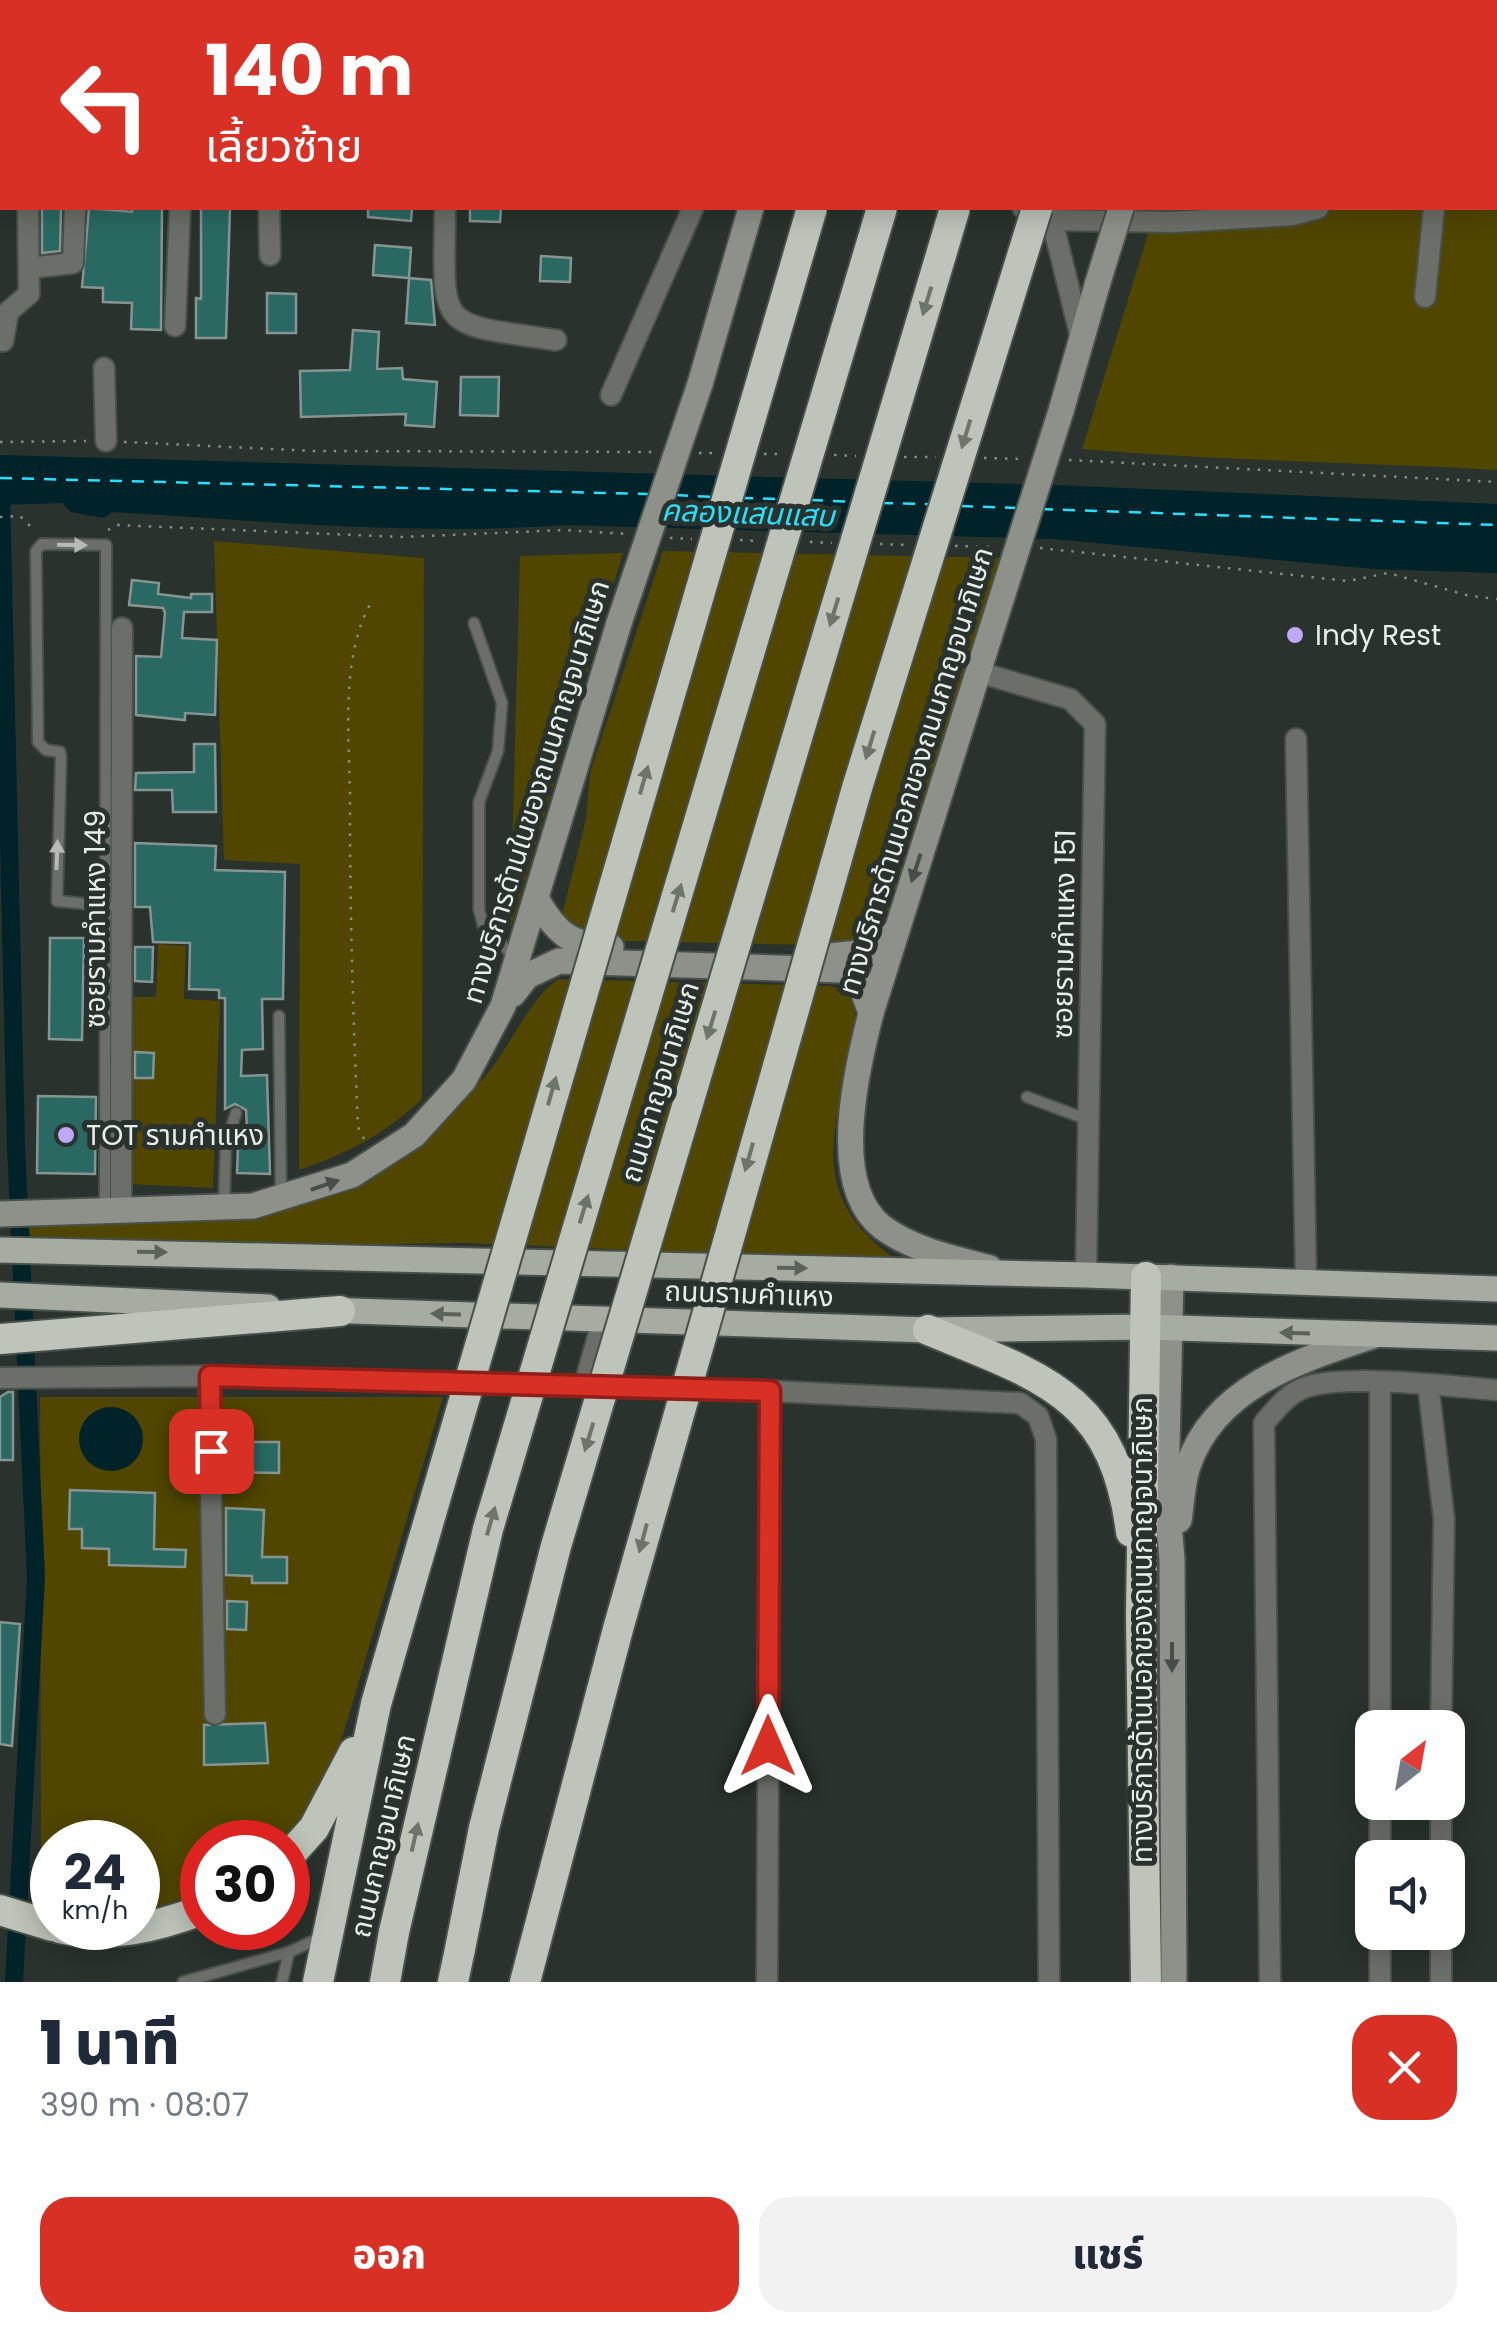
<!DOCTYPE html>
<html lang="th">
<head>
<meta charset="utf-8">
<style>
	:root { --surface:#fff; --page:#f2f2f3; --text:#1f2937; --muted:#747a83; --accent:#d93025 }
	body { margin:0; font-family:Poppins,"Noto Sans Thai",sans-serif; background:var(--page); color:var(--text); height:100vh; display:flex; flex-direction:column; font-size:38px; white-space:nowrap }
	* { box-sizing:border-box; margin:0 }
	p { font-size:32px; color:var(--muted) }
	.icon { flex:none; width:55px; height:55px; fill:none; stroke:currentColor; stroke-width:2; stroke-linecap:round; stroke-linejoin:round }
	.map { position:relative; height:1982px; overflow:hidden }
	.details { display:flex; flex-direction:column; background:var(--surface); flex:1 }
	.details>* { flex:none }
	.hud { position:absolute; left:0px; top:0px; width:1498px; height:210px; box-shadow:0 5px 25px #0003; background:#d93025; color:#fff; overflow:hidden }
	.needle { width:65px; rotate:31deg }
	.fabs { position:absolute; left:1355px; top:1710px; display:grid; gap:20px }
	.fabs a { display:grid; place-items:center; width:110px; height:110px; border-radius:20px; background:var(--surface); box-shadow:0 5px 25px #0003; font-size:50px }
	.speed { position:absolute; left:30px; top:1820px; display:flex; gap:20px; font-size:50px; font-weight:700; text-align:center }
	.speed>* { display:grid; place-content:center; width:130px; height:130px; border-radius:50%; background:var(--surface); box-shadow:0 5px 25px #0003; line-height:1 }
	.speed small { font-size:25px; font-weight:400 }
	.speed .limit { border:15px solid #d22; background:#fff; color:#111 }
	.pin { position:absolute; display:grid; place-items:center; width:85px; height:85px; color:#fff; margin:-42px; border-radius:20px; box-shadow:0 5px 15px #0006 }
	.me { position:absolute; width:110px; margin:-55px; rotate:0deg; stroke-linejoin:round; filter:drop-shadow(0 0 8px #0008) }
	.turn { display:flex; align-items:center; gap:35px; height:210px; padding:0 40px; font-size:45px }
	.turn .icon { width:130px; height:130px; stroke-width:2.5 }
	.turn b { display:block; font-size:70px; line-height:85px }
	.round { display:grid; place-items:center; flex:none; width:105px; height:105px; border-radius:30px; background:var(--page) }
	.head { display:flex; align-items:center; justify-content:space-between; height:170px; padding:0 40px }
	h1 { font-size:60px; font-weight:800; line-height:75px }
	.cta { display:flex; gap:20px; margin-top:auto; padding:20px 40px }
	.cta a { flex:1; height:115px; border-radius:30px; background:var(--accent); color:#fff; font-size:40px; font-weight:800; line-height:115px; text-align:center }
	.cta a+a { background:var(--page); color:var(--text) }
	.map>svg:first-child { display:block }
	.green { fill:#504600 }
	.water { fill:#00232a }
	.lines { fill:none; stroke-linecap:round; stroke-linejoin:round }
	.canal { stroke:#00232a; stroke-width:18 }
	.ferry { stroke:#27e0fd; stroke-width:2.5; stroke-dasharray:12 10; stroke-linecap:butt }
	.building { fill:#296961; stroke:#869492; stroke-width:2.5 }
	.service-casing { stroke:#48504a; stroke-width:14 }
	.minor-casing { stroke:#48504a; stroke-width:24 }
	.secondary-casing { stroke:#48504a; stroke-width:29 }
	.primary-casing { stroke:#48504a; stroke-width:29 }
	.motorway-casing { stroke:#48504a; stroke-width:34 }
	.path { stroke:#878e89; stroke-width:2.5; stroke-dasharray:2.5 8; stroke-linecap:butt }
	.service { stroke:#6c6e69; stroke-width:10 }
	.minor { stroke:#6c6e69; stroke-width:20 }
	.secondary { stroke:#8d918a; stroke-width:25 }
	.primary { stroke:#a7aca2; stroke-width:25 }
	.motorway { stroke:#bec4b9; stroke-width:30 }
	.secondary-bridge-casing { stroke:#48504a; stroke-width:29; stroke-linecap:butt }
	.motorway-bridge-casing { stroke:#48504a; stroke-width:34; stroke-linecap:butt }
	.secondary-bridge { stroke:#8d918a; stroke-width:25 }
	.motorway-bridge { stroke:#bec4b9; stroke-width:30 }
	.oneway { fill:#6c746b }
	.oneway2 { fill:#b6bbb6 }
	.oneway3 { fill:#474e48 }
	.oneway4 { fill:#5b635b }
	.route-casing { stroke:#8d1f18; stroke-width:25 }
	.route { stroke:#d93025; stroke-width:18 }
	.poi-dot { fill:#bda9f5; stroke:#29322c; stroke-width:4 }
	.labels { text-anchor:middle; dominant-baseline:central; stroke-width:10; stroke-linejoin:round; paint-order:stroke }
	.poi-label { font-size:28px; fill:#e8eeea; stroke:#29322c; text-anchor:start }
	.street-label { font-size:28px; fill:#e8eeea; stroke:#29322c }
	.water-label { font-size:30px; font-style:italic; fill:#27e0fd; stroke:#29322c }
</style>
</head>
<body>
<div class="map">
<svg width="1497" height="1982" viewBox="0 0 1497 1982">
	<rect width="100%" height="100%" fill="#29322c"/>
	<!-- green -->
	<g class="green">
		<path d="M1219,0H1497V470C1359,462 1220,461 1082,449L1156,208H1495V2Z"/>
		<path d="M214,541L424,558L422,1099C384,1135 348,1153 299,1170L300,864L224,860Z"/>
		<polygon points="663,551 1008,558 886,930 859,946 583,940 562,915 586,819 590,773"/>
		<polygon points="623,553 510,930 510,931 520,556"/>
		<polygon points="158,944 186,946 184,999 220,1001 213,1188 127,1184 134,997 156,997"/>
		<path d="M558,979L831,986L851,995C860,1023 854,1041 847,1070C826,1154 820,1206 898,1261L466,1243L240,1246L31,1239L28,1223C145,1222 272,1234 377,1171C414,1150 445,1115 475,1087C508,1056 523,1005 558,979Z"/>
		<polygon points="40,1397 443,1397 329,1782 285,1842 202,1842 202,1897 138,1914 138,1842 52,1842 52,1907 41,1904"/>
	</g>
	<!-- water -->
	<g class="water">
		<path d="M0,455L1054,485L1497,504V573L1373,569L1052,539L567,525C415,536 263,521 112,512L104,518L71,512L62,503L0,505Z"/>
		<circle cx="111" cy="1439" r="32"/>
	</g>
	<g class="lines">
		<!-- canal -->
		<polyline class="canal" points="1,493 16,1147 36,1577 14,1982"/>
		<!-- ferry -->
		<g class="ferry">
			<polyline points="0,478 648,494"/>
			<polyline points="676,495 713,497"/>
			<polyline points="741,498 778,499"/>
			<polyline points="811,500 853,502"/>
			<polyline points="881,503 928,504"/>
			<polyline points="961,506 1018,508"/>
			<polyline points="1041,509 1497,525"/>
		</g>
	</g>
	<!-- building -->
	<g class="building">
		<polygon points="42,208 61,208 60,251 42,253"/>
		<polygon points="89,208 132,212 132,208 162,208 161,330 131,329 132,303 103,302 103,288 82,287"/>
		<polygon points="201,208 230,208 226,338 196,338 196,298 201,299"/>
		<polygon points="368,208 412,208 411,221 368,217"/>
		<polygon points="470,208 501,208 500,222 470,221"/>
		<polygon points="375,245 411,248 409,278 431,280 435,325 406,323 409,278 373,275"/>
		<polygon points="541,256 571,258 570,282 540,281"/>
		<polygon points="267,293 296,294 296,333 267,333"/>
		<polygon points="353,330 379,332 377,369 402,368 403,379 437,382 434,427 405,425 406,414 301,417 300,371 350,370"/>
		<polygon points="461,377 499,377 498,416 460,415"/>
		<polygon points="132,580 159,583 158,594 191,598 191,594 212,594 212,612 184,612 182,638 217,640 215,715 185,713 185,720 136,715 136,656 161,657 165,613 163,608 129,605"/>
		<polygon points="194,744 215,744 216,812 173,812 172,790 135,790 136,773 194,772"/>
		<polygon points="135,843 216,846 215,870 285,872 283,999 262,999 263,1049 242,1050 241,1076 267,1075 270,1174 237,1173 238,1146 248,1147 246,1110 235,1104 225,1109 225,998 219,998 219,990 189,989 190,943 153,942 150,907 135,907"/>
		<polygon points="50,938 84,938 82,1040 49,1039"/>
		<polygon points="135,947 153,947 152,982 135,981"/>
		<polygon points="135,1052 154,1053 153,1078 135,1078"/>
		<polygon points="38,1096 96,1097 95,1174 37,1173"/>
		<polygon points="8,1392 13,1392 13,1460 0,1460 0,1397"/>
		<polygon points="225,1442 279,1442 279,1473 225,1472"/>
		<polygon points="70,1490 155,1493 154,1549 186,1550 185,1567 109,1565 109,1549 82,1548 82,1529 69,1529"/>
		<polygon points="226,1508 264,1510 262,1557 287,1557 287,1583 252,1583 252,1576 226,1575"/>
		<polygon points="227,1601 247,1602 246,1630 227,1629"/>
		<polygon points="0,1622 20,1624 12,1746 0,1744"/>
		<polygon points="265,1723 268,1763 204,1765 204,1725"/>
	</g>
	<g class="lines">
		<defs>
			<g id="service">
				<polyline points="474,623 502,703 498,751 479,802 479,910 484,928 516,958"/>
				<polyline points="279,1016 281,1198"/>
				<polyline points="1027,1097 1086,1119"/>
				<polyline points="224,1205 226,1143 236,1113"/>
				<polyline points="105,1208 106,545 42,544 36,551 38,742 46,750 60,752 61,757 57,901 108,906"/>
				<polyline points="183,1982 289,1952 320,1938"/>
				<polyline points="282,1982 289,1952"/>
			</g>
			<g id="minor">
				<polyline points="26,0 26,2"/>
				<polyline points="266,0 266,2"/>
				<polyline points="758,0 763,2"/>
				<polyline points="1126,0 1131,2"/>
				<polyline points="1281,0 1305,2"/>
				<polyline points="190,2 190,0"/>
				<polyline points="361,2 361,0"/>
				<polyline points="447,2 447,0"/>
				<polyline points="553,2 554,0"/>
				<polyline points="1228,2 1231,0"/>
				<polyline points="1495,22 1497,22"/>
				<polyline points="1495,152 1497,151"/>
				<polyline points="269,208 270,255"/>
				<path d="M445,208C444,330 433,323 556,340"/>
				<polyline points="1023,208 1052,220 1173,222 1292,215 1318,208"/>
				<polyline points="1052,220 1081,338"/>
				<polyline points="29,268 73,263 75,208"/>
				<polyline points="1425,297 1434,208"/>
				<polyline points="175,326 180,208"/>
				<polyline points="3,341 8,312 29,294 28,208"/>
				<polyline points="104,368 106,441"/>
				<polyline points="611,395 693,208"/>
				<polyline points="978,672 1070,699 1095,724 1086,1275"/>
				<polyline points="1296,739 1306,1281"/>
				<polyline points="121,1209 122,628"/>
				<polyline points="209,1376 215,1714"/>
				<polyline points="0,1378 209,1376 770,1391 1020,1403 1038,1416 1046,1439 1049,1982"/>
				<polyline points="1380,1382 1380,1728"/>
				<polyline points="1428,1384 1444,1519 1441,1728"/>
				<polyline points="584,1386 603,1319"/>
				<polyline points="1380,1802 1380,1858"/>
				<polyline points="1441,1858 1441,1802"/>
				<polyline points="1380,1932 1380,1982"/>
				<polyline points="1441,1932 1441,1982"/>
				<polyline points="767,1982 770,1391"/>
				<path d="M1270,1982L1264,1423C1276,1409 1288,1393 1306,1387C1350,1374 1449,1386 1497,1390"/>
			</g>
			<g id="secondary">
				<polyline points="809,2 810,0"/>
				<polyline points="1182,2 1182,0"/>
				<polyline points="700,384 751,208"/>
				<polyline points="1061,411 1098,282"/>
				<path d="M988,641L871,1013C857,1069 828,1185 882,1227C913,1250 953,1258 990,1268"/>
				<path d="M537,900C557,934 570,945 611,947"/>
				<polyline points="820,957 868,952 894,933"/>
				<polyline points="513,994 527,976 559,961 842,970 858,977 871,1013"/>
				<polyline points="0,1214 253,1206 352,1175 414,1135 464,1080 503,1006 619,623"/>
				<polyline points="1171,1277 1166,1488 1172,1559 1174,1982"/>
				<path d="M1179,1520C1182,1503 1182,1483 1188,1466C1215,1386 1301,1360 1373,1336"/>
			</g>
			<g id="primary">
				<polyline points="0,1250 1086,1275 1497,1289"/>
				<polyline points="0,1295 268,1307"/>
				<polyline points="323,1310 928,1330 1145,1327 1497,1338"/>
			</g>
			<g id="motorway">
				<polyline points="872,2 873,0"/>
				<polyline points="944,2 944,0"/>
				<polyline points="1016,2 1016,0"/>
				<polyline points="1100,2 1101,0"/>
				<polyline points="1146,1277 1141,1615 1146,1982"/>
				<path d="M928,1330C1042,1377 1114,1395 1131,1532"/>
				<polyline points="0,1339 340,1311"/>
				<polyline points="288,1857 314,1828 354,1752"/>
				<polyline points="0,1910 52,1926"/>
				<path d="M60,1928C109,1939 156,1927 202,1910"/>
				<polyline points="318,1982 376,1704 409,1589"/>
				<polyline points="385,1982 394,1932"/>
				<polyline points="453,1982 460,1949"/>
				<polyline points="525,1982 618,1629"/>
			</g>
		</defs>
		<!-- service casing -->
		<use href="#service" class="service-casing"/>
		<!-- minor casing -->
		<use href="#minor" class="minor-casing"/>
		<!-- secondary casing -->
		<use href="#secondary" class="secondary-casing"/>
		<!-- primary casing -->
		<use href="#primary" class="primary-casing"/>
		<!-- motorway casing -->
		<use href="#motorway" class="motorway-casing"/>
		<!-- path -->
		<g class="path">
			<polyline points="0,442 86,441"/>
			<polyline points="124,442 313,451 656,452"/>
			<polyline points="699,453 716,453"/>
			<polyline points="764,454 781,454"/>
			<polyline points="834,455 856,456"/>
			<polyline points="904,457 936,457"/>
			<polyline points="984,458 1021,459"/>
			<polyline points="1069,460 1497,482"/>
			<polyline points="0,517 20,516 35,531"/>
			<polyline points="108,530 117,525 402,537 564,530 627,534"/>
			<polyline points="670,538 692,539"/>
			<polyline points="740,540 757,541"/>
			<polyline points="810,542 832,543"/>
			<polyline points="880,544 907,545"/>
			<polyline points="955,546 997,547"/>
			<polyline points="1040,548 1348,581 1388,573 1470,596 1497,599"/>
			<path d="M364,1139L358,1127C353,1019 350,912 350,804C350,741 339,657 372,601"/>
		</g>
		<!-- service -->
		<use href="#service" class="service"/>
		<!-- minor -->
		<use href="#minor" class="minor"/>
		<!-- secondary -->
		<use href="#secondary" class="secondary"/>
		<!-- primary -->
		<use href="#primary" class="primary"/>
		<!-- motorway -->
		<use href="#motorway" class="motorway"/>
		<defs>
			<g id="secondary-bridge">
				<polyline points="1098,282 1121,208"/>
				<polyline points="619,623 700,384"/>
				<polyline points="988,641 1061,411"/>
			</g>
			<g id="motorway-bridge">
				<polyline points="409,1589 812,208"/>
				<polyline points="618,1629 857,788 1037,208"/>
				<polyline points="394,1932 488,1529 882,208"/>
				<polyline points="460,1949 484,1828 556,1546 955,208"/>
			</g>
		</defs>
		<!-- secondary-bridge casing -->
		<use href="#secondary-bridge" class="secondary-bridge-casing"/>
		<!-- motorway-bridge casing -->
		<use href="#motorway-bridge" class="motorway-bridge-casing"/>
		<!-- secondary-bridge -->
		<use href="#secondary-bridge" class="secondary-bridge"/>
		<!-- motorway-bridge -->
		<use href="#motorway-bridge" class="motorway-bridge"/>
	</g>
	<!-- one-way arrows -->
	<defs><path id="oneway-solid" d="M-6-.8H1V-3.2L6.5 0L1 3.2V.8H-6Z" transform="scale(2.5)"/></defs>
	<g class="oneway">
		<use href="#oneway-solid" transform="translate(927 301) rotate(107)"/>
		<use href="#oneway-solid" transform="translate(966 434) rotate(107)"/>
		<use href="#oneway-solid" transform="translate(834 612) rotate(107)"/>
		<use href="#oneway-solid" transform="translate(870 745) rotate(107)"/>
		<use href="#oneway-solid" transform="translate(644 780) rotate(-74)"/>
		<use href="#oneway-solid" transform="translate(677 898) rotate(-73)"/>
		<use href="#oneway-solid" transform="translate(711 1025) rotate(107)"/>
		<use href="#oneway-solid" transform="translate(552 1091) rotate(-74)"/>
		<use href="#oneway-solid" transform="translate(749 1157) rotate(106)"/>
		<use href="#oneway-solid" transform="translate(584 1209) rotate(-73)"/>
		<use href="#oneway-solid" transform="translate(589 1437) rotate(107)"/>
		<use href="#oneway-solid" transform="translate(491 1521) rotate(-74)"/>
		<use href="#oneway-solid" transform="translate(643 1538) rotate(105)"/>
		<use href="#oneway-solid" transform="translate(415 1837) rotate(-77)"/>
	</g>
	<g class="oneway2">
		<use href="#oneway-solid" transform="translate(72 545) rotate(1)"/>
		<use href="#oneway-solid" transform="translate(57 855) rotate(-88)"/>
	</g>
	<g class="oneway3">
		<use href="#oneway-solid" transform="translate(916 868) rotate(108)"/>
		<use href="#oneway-solid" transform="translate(325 1185) rotate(-19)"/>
		<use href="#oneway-solid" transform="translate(1172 1657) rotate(90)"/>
	</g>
	<g class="oneway4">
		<use href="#oneway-solid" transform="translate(152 1252) rotate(1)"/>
		<use href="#oneway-solid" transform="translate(792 1268) rotate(1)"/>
		<use href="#oneway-solid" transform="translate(446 1314) rotate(-178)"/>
		<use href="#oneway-solid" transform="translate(1295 1333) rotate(-178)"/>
	</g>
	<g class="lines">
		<defs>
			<polyline id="route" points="211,1451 210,1376 770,1391 768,1746"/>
		</defs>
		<!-- route casing -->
		<use href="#route" class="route-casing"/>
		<!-- route -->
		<use href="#route" class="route"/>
	</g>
	<!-- markers -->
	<g class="poi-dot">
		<circle cx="1295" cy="635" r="10"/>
		<circle cx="66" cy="1135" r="10"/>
	</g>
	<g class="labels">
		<!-- poi labels -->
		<g class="poi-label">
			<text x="1315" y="635">Indy Rest</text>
			<text x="86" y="1135">TOT รามคำแหง</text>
		</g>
		<!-- street labels -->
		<g class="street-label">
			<text transform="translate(916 771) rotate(-73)">ทางบริการด้านนอกของถนนกาญจนาภิเษก</text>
			<text transform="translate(536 792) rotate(-73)">ทางบริการด้านในของถนนกาญจนาภิเษก</text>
			<text transform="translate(95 919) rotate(-90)">ซอยรามคำแหง 149</text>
			<text transform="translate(1064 934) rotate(-89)">ซอยรามคำแหง 151</text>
			<text transform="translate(660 1082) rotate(-73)">ถนนกาญจนาภิเษก</text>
			<text transform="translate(749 1294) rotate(2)">ถนนรามคำแหง</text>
			<text transform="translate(1142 1630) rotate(-90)">ทางบริการด้านนอกของถนนกาญจนาภิเษก</text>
			<text transform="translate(383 1836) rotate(-77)">ถนนกาญจนาภิเษก</text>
		</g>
		<!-- water labels -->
		<g class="water-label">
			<text transform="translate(748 513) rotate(2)">คลองแสนแสบ</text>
		</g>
	</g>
</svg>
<div class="fabs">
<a><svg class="needle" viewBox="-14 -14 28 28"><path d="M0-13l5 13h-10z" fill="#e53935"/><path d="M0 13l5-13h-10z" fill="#747a83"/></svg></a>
<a><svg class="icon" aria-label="sound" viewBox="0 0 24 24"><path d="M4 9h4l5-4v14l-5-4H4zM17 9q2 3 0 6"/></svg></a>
</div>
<div class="speed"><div>24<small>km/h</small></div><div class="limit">30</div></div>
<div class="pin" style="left:211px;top:1451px;background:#d93025"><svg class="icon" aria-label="arrive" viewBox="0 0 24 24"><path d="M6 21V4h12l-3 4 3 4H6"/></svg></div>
<svg class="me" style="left:768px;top:1746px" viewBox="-20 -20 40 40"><path d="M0-17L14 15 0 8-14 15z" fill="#d93025" stroke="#fff" stroke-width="4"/></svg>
<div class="hud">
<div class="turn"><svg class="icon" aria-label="left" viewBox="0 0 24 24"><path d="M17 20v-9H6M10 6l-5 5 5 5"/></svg><div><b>140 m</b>เลี้ยวซ้าย</div></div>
</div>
</div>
<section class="details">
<div class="head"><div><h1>1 นาที</h1><p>390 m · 08:07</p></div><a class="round" style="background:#d93025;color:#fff"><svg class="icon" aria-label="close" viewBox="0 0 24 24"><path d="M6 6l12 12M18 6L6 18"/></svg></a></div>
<div class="cta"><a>ออก</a><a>แชร์</a></div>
</section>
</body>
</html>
